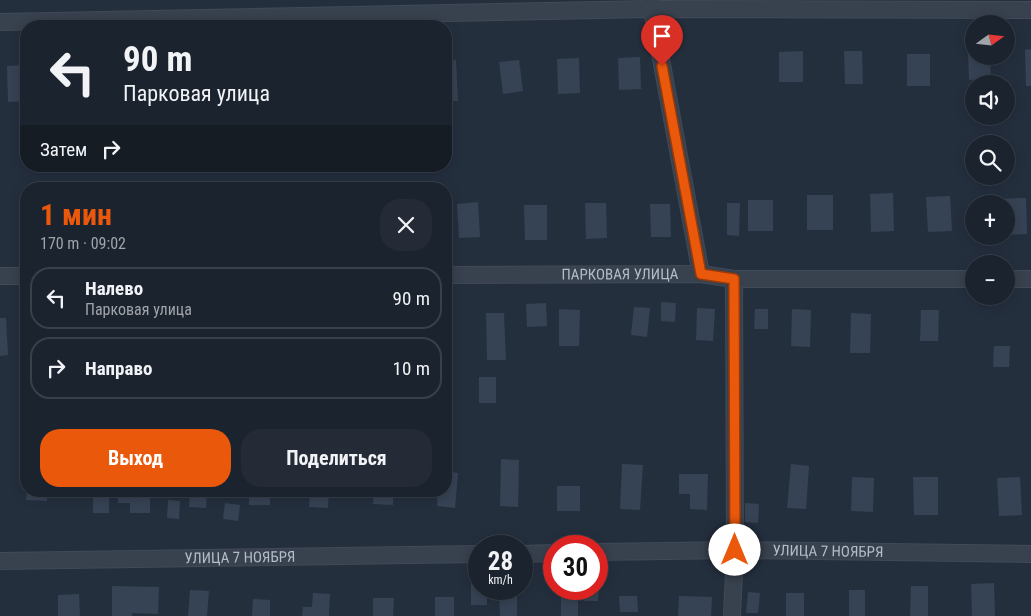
<!DOCTYPE html>
<html lang="ru">
<head>
<meta charset="utf-8">
<style>
	:root { --surface:#1b232e; --page:#242b36; --text:#f1f3f6; --muted:#a0a4aa; --line:#39404a; --accent:#ea580c }
	body { margin:0; font-family:"Roboto Condensed",sans-serif; background:var(--page); color:var(--text); height:100vh; display:flex; flex-direction:column; font-size:19px; white-space:nowrap }
	* { box-sizing:border-box; margin:0 }
	p { font-size:16px; color:var(--muted) }
	.icon { flex:none; width:28px; height:28px; fill:none; stroke:currentColor; stroke-width:2; stroke-linecap:round; stroke-linejoin:round }
	.map { position:relative; flex:1; overflow:hidden }
	.side { position:absolute; left:20px; top:182px; width:432px; height:315px; display:flex; flex-direction:column; background:var(--surface); border-radius:20px; box-shadow:0 2px 12px #0003,0 0 0 1px var(--line) }
	.side>* { flex:none }
	.top-card { position:absolute; left:20px; top:20px; width:432px; height:152px; border-radius:20px; box-shadow:0 2px 12px #0003,0 0 0 1px var(--line); background:#1b232e; color:var(--text); overflow:hidden }
	.needle { width:32px; rotate:75deg }
	.controls { position:absolute; left:965px; top:15px; display:grid; gap:10px }
	.controls a { display:grid; place-items:center; width:50px; height:50px; border-radius:50%; background:var(--surface); box-shadow:0 2px 12px #0003,0 0 0 1px var(--line); font-size:25px }
	.speed { position:absolute; left:468px; top:535px; display:flex; gap:10px; font-size:25px; font-weight:700; text-align:center }
	.speed>* { display:grid; place-content:center; width:65px; height:65px; border-radius:50%; background:var(--surface); box-shadow:0 2px 12px #0003,0 0 0 1px var(--line); line-height:1 }
	.speed small { font-size:12px; font-weight:400 }
	.speed .limit { border:8px solid #d22; background:#fff; color:#111 }
	.pin { position:absolute; display:grid; place-items:center; width:42px; height:42px; color:#fff; margin:-51px -21px; border-radius:50% 50% 50% 0; rotate:-45deg; box-shadow:0 0 5px #0007 }
	.pin .icon { rotate:45deg }
	.me { position:absolute; width:55px; margin:-28px; rotate:0deg; stroke-linejoin:round; filter:drop-shadow(0 0 4px #0008) }
	.turn { display:flex; align-items:center; gap:18px; height:105px; padding:0 20px; font-size:22px }
	.turn .icon { width:65px; height:65px; stroke-width:2.5 }
	.turn b { display:block; font-size:35px; line-height:42px }
	.then { display:flex; align-items:center; height:48px; padding:0 20px; background:#0003; gap:10px; font-size:19px }
	.round { display:grid; place-items:center; flex:none; width:52px; height:52px; border-radius:20px; background:var(--page) }
	.head { display:flex; align-items:center; justify-content:space-between; height:85px; padding:0 20px }
	h1 { font-size:30px; font-weight:700; line-height:38px; color:var(--accent) }
	.button { display:flex; gap:10px; margin-top:auto; padding:10px 20px }
	.button a { flex:1; height:58px; border-radius:20px; background:var(--accent); color:#fff; font-size:20px; font-weight:700; line-height:58px; text-align:center }
	.button a+a { background:var(--page); color:var(--text) }
	ul { padding:0; list-style:none }
	li { display:flex; align-items:center; gap:15px; height:62px; margin:0 10px 8px; padding:0 10px; border:2px solid var(--line); border-radius:20px }
	li div { flex:1 }
	li b { display:block; font-size:19px }
	li em { font-style:normal }
	.map>svg:first-child { display:block }
	.building { fill:#364354 }
	.lines { fill:none; stroke-linecap:round; stroke-linejoin:round }
	.street-casing { stroke:#414a57; stroke-width:18 }
	.street { stroke:#38414e; stroke-width:16 }
	.route-casing { stroke:#983908; stroke-width:12 }
	.route { stroke:#ea580c; stroke-width:9 }
	.labels { text-anchor:middle; dominant-baseline:central; stroke-width:5; stroke-linejoin:round; paint-order:stroke }
	.street-label { font-size:15px; fill:#b4bcc9; stroke:#1d2633 }
</style>
</head>
<body>
<div class="map">
<svg width="1031" height="616" viewBox="0 0 1031 616">
	<rect width="100%" height="100%" fill="#242f3e"/>
	<!-- building -->
	<g class="building">
		<polygon points="1031,49 1031,86 1026,86 1025,50"/>
		<polygon points="803,51 803,82 779,82 779,52"/>
		<polygon points="844,51 862,51 863,84 845,84"/>
		<polygon points="974,51 974,56 990,56 991,79 969,80 968,52"/>
		<rect x="907" y="54" width="23" height="32"/>
		<polygon points="640,57 641,89 619,90 618,58"/>
		<polygon points="579,58 580,93 558,94 557,59"/>
		<polygon points="456,60 458,101 446,101 446,61"/>
		<polygon points="519,60 523,91 503,94 499,62"/>
		<polygon points="26,65 26,101 8,102 7,66"/>
		<polygon points="893,193 894,231 871,232 870,194"/>
		<rect x="807" y="195" width="26" height="35"/>
		<polygon points="950,196 952,231 928,232 926,197"/>
		<polygon points="1026,198 1027,234 1006,235 1006,204 999,204 999,199"/>
		<rect x="748" y="200" width="25" height="31"/>
		<polygon points="478,202 480,237 459,238 457,204"/>
		<polygon points="585,203 606,203 607,238 586,239"/>
		<polygon points="727,203 740,203 739,236 727,235"/>
		<polygon points="650,204 670,204 671,237 651,237"/>
		<polygon points="524,205 547,205 547,240 525,240"/>
		<polygon points="661,302 676,303 675,322 661,321"/>
		<polygon points="546,303 547,326 527,327 526,304"/>
		<polygon points="634,307 650,308 647,337 631,335"/>
		<polygon points="697,308 715,309 713,341 696,340"/>
		<polygon points="559,309 580,310 579,346 559,346"/>
		<polygon points="755,309 768,309 768,329 754,329"/>
		<polygon points="792,309 811,310 810,347 791,346"/>
		<polygon points="921,310 939,310 938,341 920,341"/>
		<polygon points="486,313 504,313 506,360 487,360"/>
		<polygon points="851,313 871,314 870,353 850,353"/>
		<polygon points="0,318 6,318 8,355 0,356"/>
		<polygon points="994,346 1010,346 1009,367 993,367"/>
		<rect x="479" y="377" width="17" height="26"/>
		<polygon points="501,459 519,460 518,507 500,506"/>
		<polygon points="622,464 643,465 640,510 620,509"/>
		<polygon points="791,464 809,466 806,509 787,508"/>
		<polygon points="446,471 458,473 455,508 437,506 438,491 446,491"/>
		<polygon points="679,474 708,474 707,510 690,509 690,494 679,494"/>
		<polygon points="852,477 874,478 873,512 851,511"/>
		<polygon points="913,477 938,477 938,515 914,515"/>
		<polygon points="1020,477 1022,515 999,516 997,478"/>
		<rect x="557" y="486" width="23" height="25"/>
		<polygon points="27,491 47,491 47,501 26,500"/>
		<rect x="93" y="491" width="16" height="22"/>
		<polygon points="118,491 150,491 150,513 130,513 130,503 118,503"/>
		<polygon points="190,491 207,491 206,508 189,507"/>
		<rect x="249" y="491" width="21" height="14"/>
		<polygon points="310,491 329,491 328,508 309,507"/>
		<polygon points="374,491 393,491 393,505 373,504"/>
		<polygon points="168,500 180,501 179,519 167,518"/>
		<polygon points="225,503 240,505 238,521 223,519"/>
		<polygon points="745,503 759,504 758,523 745,522"/>
		<polygon points="994,583 995,616 972,616 971,584"/>
		<polygon points="471,584 479,584 479,589 487,589 487,605 471,605"/>
		<polygon points="112,586 159,587 158,614 132,613 132,616 112,616"/>
		<polygon points="596,586 599,586 598,601 584,601 584,589 596,589"/>
		<polygon points="911,586 928,586 928,616 910,616"/>
		<polygon points="190,590 209,591 207,616 188,616"/>
		<rect x="849" y="590" width="16" height="26"/>
		<polygon points="748,592 760,593 758,613 746,613"/>
		<polygon points="313,593 330,594 329,616 302,616 303,607 312,607"/>
		<rect x="786" y="593" width="18" height="23"/>
		<polygon points="79,594 80,616 58,616 58,595"/>
		<polygon points="517,596 517,616 500,616 499,597"/>
		<polygon points="619,596 637,596 638,612 620,612"/>
		<polygon points="679,596 712,597 711,616 678,616"/>
		<rect x="435" y="597" width="19" height="19"/>
		<polygon points="373,598 394,598 393,616 373,616"/>
		<rect x="561" y="598" width="17" height="18"/>
		<polygon points="253,599 270,600 270,616 252,616"/>
	</g>
	<g class="lines">
		<defs>
			<g id="street">
				<polyline points="650,0 701,274"/>
				<polyline points="0,22 651,9 1031,10"/>
				<path id="s1" d="M446,275L701,274L734,279H974"/>
				<polyline points="0,276 26,276"/>
				<polyline points="1006,279 1031,279"/>
				<path id="s2" d="M596,552L735,550L1031,554"/>
				<polyline points="521,554 554,553"/>
				<path id="s3" d="M0,561L479,554"/>
				<polyline points="732,616 735,550 734,279"/>
			</g>
		</defs>
		<!-- street casing -->
		<use href="#street" class="street-casing"/>
		<!-- street -->
		<use href="#street" class="street"/>
	</g>
	<g class="lines">
		<defs>
			<polyline id="route" points="662,66 701,274 734,279 735,550"/>
		</defs>
		<!-- route casing -->
		<use href="#route" class="route-casing"/>
		<!-- route -->
		<use href="#route" class="route"/>
	</g>
	<g class="labels">
		<!-- street labels -->
		<g class="street-label">
			<text stroke="none"><textPath href="#s1" startOffset="174">ПАРКОВАЯ УЛИЦА</textPath></text>
			<text stroke="none"><textPath href="#s2" startOffset="232">УЛИЦА 7 НОЯБРЯ</textPath></text>
			<text stroke="none"><textPath href="#s3" startOffset="240">УЛИЦА 7 НОЯБРЯ</textPath></text>
		</g>
	</g>
</svg>
<div class="controls">
<a><svg class="needle" viewBox="-14 -14 28 28"><path d="M0-13l5 13h-10z" fill="#e53935"/><path d="M0 13l5-13h-10z" fill="#a0a4aa"/></svg></a>
<a><svg class="icon" aria-label="sound" viewBox="0 0 24 24"><path d="M4 9h4l5-4v14l-5-4H4zM17 9q2 3 0 6"/></svg></a>
<a><svg class="icon" aria-label="search" viewBox="0 0 24 24"><circle cx="10" cy="10" r="6"/><path d="M15 15l6 6"/></svg></a>
<a>+</a>
<a>−</a>
</div>
<div class="speed"><div>28<small>km/h</small></div><div class="limit">30</div></div>
<div class="pin" style="left:662px;top:66px;background:#d93025"><svg class="icon" aria-label="arrive" viewBox="0 0 24 24"><path d="M6 21V4h12l-3 4 3 4H6"/></svg></div>
<svg class="me" style="left:735px;top:550px" viewBox="-20 -20 40 40"><circle r="19" fill="#fff"/><path d="M0-13L10 11 0 6-10 11z" fill="#ea580c"/></svg>
<div class="top-card">
<div class="turn"><svg class="icon" aria-label="left" viewBox="0 0 24 24"><path d="M17 20v-9H6M10 6l-5 5 5 5"/></svg><div><b>90 m</b>Парковая улица</div></div>
<div class="then">Затем<svg class="icon" aria-label="right" viewBox="0 0 24 24"><path d="M7 20v-9h11M14 6l5 5-5 5"/></svg></div>
</div>
<section class="side">
<div class="head"><div><h1>1 мин</h1><p>170 m · 09:02</p></div><a class="round"><svg class="icon" aria-label="close" viewBox="0 0 24 24"><path d="M6 6l12 12M18 6L6 18"/></svg></a></div>
<ul>
<li><svg class="icon" aria-label="left" viewBox="0 0 24 24"><path d="M17 20v-9H6M10 6l-5 5 5 5"/></svg><div><b>Налево</b><p>Парковая улица</p></div><em>90 m</em></li>
<li><svg class="icon" aria-label="right" viewBox="0 0 24 24"><path d="M7 20v-9h11M14 6l5 5-5 5"/></svg><div><b>Направо</b></div><em>10 m</em></li>
</ul>
<div class="button"><a>Выход</a><a>Поделиться</a></div>
</section>
</div>
</body>
</html>
